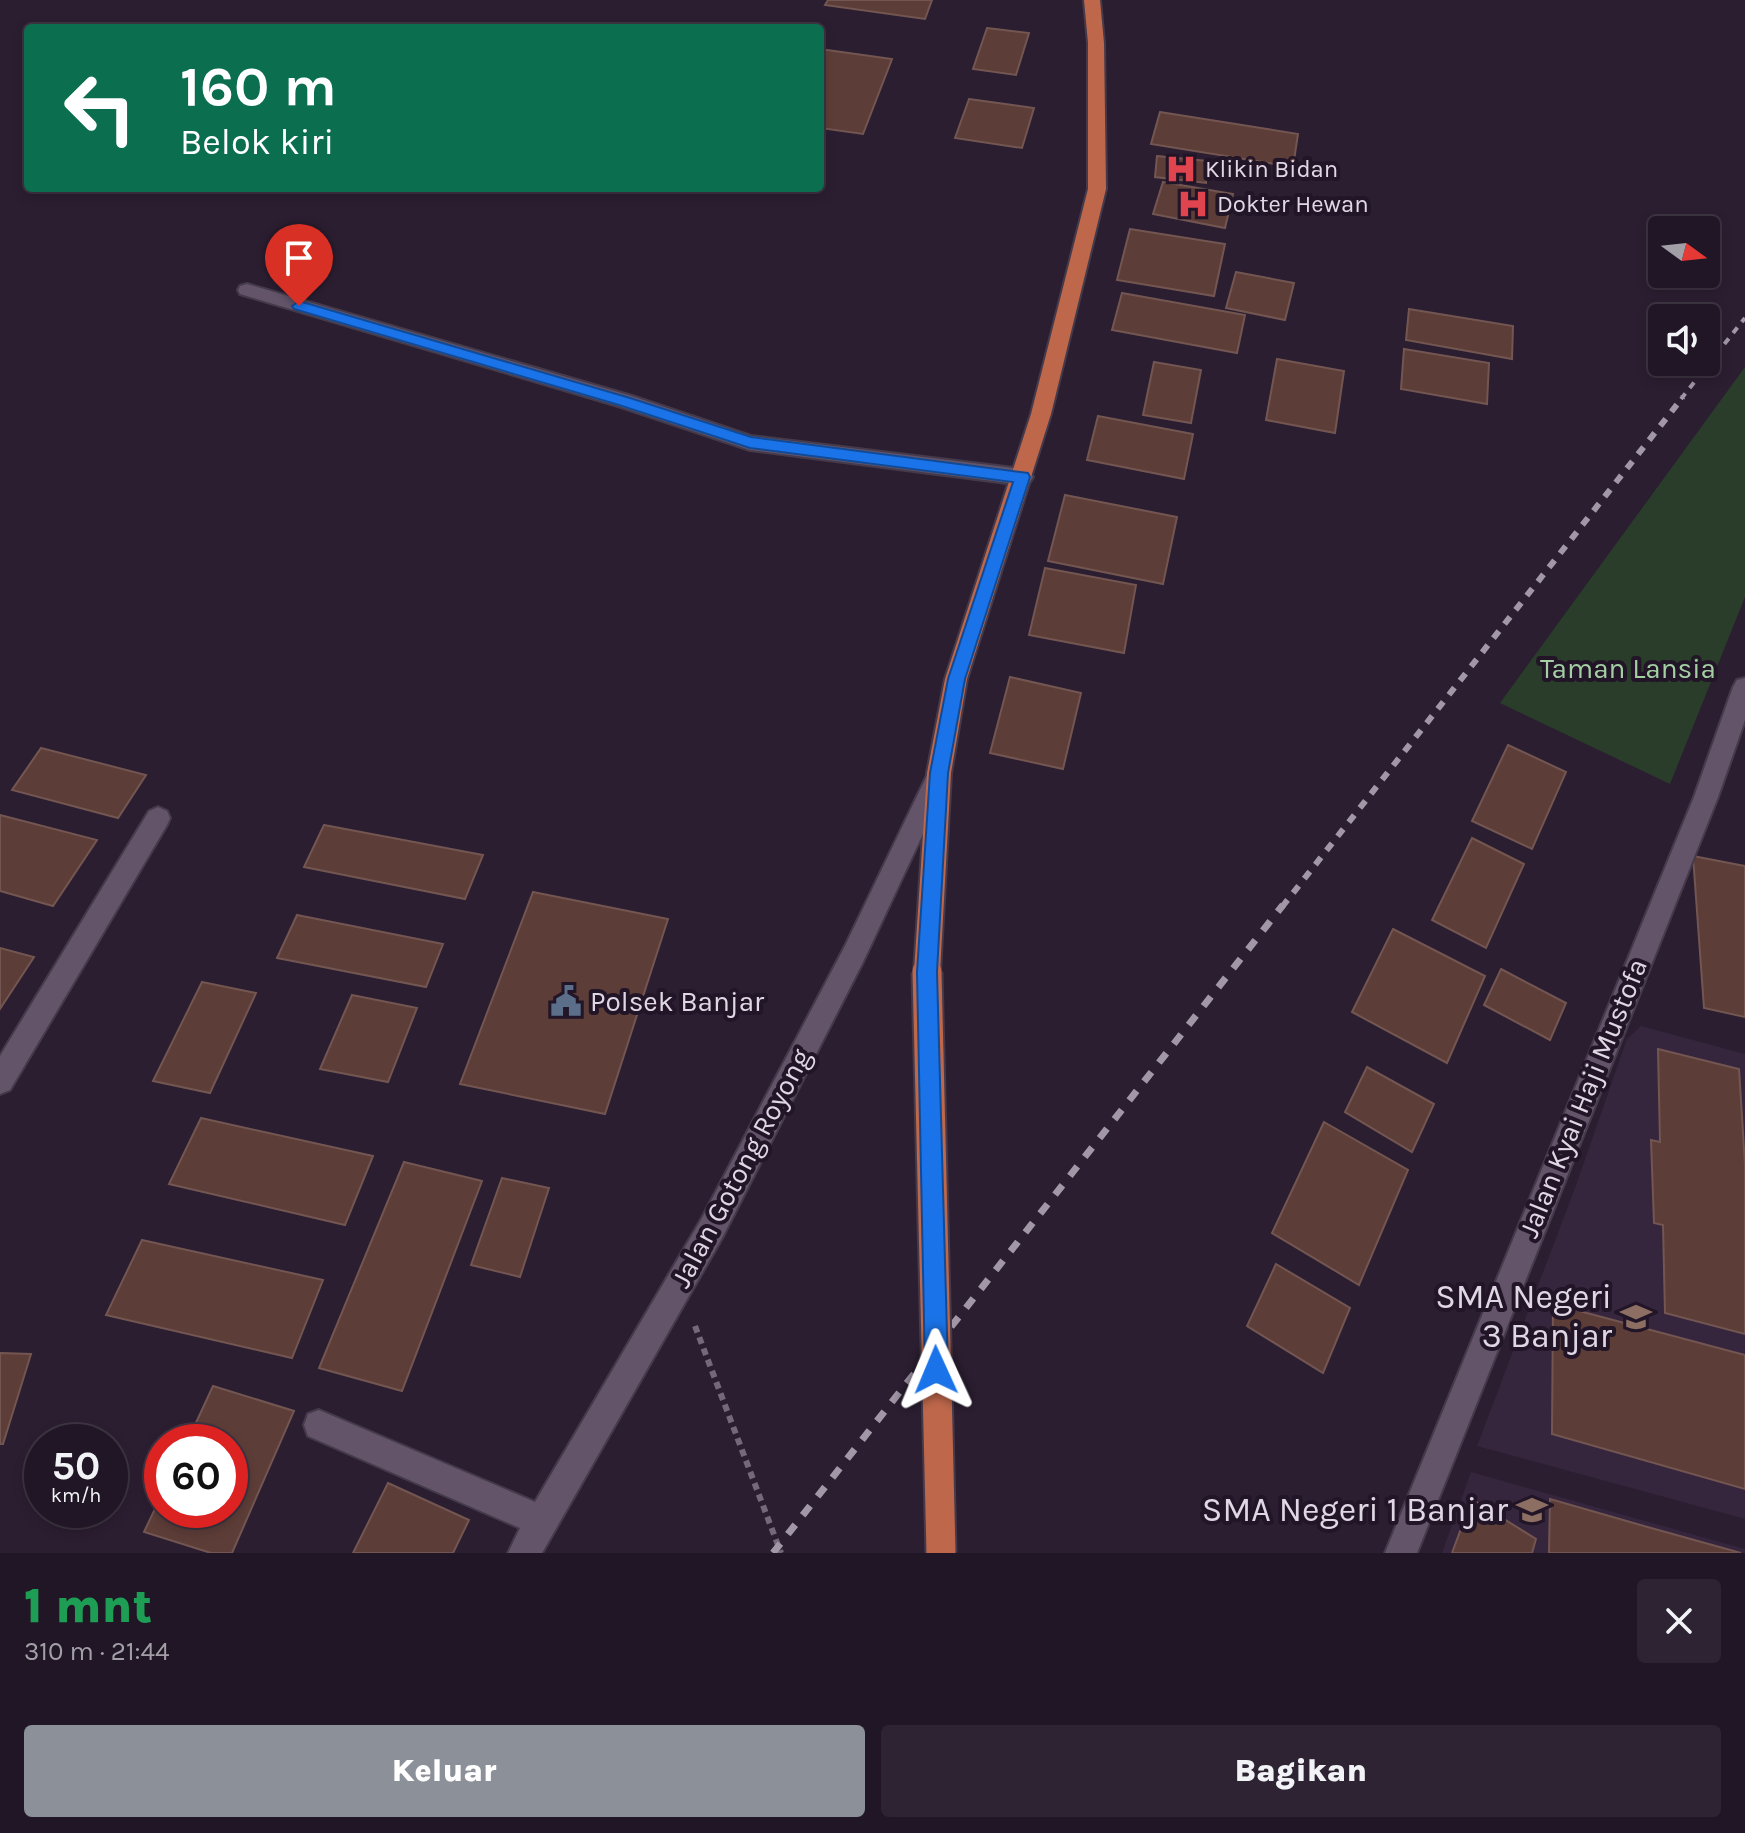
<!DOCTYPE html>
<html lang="id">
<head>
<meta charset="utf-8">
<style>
	:root { --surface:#201625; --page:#2d2332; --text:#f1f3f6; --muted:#a29fa7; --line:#3d3542; --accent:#8c9099 }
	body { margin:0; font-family:Karla,sans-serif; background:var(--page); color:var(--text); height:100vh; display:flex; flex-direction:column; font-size:30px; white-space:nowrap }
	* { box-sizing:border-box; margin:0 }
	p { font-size:26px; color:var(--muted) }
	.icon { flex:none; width:44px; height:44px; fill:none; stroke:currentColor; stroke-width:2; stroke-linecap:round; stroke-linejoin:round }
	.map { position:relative; height:1553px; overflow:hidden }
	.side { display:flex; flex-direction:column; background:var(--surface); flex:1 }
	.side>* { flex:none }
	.hud { position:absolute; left:24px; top:24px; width:800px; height:168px; border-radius:8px; box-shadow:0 4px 12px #0003,0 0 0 2px var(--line); background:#0b6e4f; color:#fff; overflow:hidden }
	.needle { width:52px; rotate:105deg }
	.controls { position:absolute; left:1648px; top:216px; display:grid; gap:16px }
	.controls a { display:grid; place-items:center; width:72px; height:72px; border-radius:8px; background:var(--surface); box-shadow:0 4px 12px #0003,0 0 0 2px var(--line); font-size:40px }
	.speed { position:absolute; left:24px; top:1424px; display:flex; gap:16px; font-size:40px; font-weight:700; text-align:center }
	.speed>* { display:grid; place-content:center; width:104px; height:104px; border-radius:50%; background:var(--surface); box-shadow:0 4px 12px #0003,0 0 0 2px var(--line); line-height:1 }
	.speed small { font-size:20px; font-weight:400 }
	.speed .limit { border:12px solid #d22; background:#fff; color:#111 }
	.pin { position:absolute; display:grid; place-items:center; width:68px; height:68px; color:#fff; margin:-82px -34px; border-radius:50% 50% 50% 0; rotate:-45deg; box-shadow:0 0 8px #0007 }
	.pin .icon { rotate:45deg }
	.me { position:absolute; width:88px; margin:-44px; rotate:359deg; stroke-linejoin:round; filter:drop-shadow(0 0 6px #0008) }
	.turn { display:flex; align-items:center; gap:28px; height:168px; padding:0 24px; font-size:36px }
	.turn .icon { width:104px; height:104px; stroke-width:2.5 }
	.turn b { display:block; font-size:56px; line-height:68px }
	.round { display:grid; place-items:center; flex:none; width:84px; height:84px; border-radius:8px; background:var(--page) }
	.head { display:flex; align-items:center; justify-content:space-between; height:136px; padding:0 24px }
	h1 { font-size:48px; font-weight:800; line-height:60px; color:#1e9e55 }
	.primary-button { display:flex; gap:16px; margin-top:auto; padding:16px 24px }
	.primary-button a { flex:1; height:92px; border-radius:8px; background:var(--accent); color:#fff; font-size:32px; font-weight:800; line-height:92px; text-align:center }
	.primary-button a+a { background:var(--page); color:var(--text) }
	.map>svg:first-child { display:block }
	.built { fill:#35253d }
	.green { fill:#293d2a }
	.building { fill:#5d3d38; stroke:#735651; stroke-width:2 }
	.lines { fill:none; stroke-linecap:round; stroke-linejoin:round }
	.minor-casing { stroke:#443a4a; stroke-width:4 }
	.major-casing { stroke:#443a4a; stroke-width:4 }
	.path { stroke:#746879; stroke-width:6; stroke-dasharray:7 5; stroke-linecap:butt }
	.minor { fill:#63546a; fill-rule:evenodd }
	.major { fill:#be674b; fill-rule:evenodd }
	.rail-far2 { stroke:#a197a6; stroke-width:4; stroke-dasharray:7 7; stroke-linecap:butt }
	.rail-far1 { stroke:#a197a6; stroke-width:6; stroke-dasharray:9 9; stroke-linecap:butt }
	.rail { stroke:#a197a6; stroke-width:7; stroke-dasharray:12 12; stroke-linecap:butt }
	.major-bridge-casing { stroke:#443a4a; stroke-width:33; stroke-linecap:butt }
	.major-bridge { stroke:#be674b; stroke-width:29 }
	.route { fill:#1a73e8; stroke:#114b97; stroke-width:2 }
	.labels { text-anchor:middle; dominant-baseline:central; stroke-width:8; stroke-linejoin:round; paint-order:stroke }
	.far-poi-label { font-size:24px; fill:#e0d7e4; stroke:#211527; text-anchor:start }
	.park-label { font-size:28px; fill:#a3cfa3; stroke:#211527 }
	.poi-label { font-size:28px; fill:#e0d7e4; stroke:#211527; text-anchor:start }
	.street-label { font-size:28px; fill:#e0d7e4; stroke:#211527 }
	.near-poi-label { font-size:34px; fill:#e0d7e4; stroke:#211527; text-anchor:end }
</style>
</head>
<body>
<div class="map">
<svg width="1745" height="1553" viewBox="0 0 1745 1553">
	<rect width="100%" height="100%" fill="#2b1e31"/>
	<!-- built -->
	<g class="built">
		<polygon points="1641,1026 1745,1054 1745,1519 1477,1446 1575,1188 1627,1039"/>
		<polygon points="1471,1472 1745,1549 1745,1553 1442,1553"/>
	</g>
	<!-- green -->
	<polygon class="green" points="1745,367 1745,597 1670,784 1500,703"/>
	<!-- building -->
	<g class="building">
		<polygon points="828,0 932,0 925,19 825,5"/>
		<polygon points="987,28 1029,33 1016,75 973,69"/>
		<polygon points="820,49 892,59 863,134 820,128"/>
		<polygon points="969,99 1034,108 1022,148 955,138"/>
		<polygon points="1160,112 1298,134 1293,167 1151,144"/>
		<polygon points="1157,156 1207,161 1206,183 1155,177"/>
		<polygon points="1163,182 1233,194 1225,228 1153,214"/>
		<polygon points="1130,229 1225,244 1214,296 1117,280"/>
		<polygon points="1236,272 1294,283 1285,320 1226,308"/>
		<polygon points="1122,293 1245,315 1237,353 1112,330"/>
		<polygon points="1409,309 1513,326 1512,359 1406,340"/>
		<polygon points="1404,349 1489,363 1487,404 1401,389"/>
		<polygon points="1277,359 1344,371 1335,433 1266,420"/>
		<polygon points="1154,362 1201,370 1191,423 1143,415"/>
		<polygon points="1098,416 1193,434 1184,479 1087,460"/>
		<polygon points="1065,495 1177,517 1163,584 1048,561"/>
		<polygon points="1045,568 1136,585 1124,653 1029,635"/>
		<polygon points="1010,677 1081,693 1063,769 990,753"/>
		<polygon points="1508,745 1566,772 1532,849 1472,821"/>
		<polygon points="41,748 146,775 118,818 12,790"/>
		<polygon points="0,815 97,840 53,906 0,891"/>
		<polygon points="324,825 483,855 465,899 304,867"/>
		<polygon points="1472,838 1524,864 1486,948 1432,920"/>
		<polygon points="1693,856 1745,866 1745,1017 1704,1008"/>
		<polygon points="533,892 668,919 605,1114 460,1084"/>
		<polygon points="297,915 443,944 426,987 277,958"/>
		<polygon points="1393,929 1485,976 1447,1063 1352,1012"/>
		<polygon points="0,948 34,957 0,1009"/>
		<polygon points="1501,969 1566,1003 1550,1040 1484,1005"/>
		<polygon points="202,982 256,993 210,1093 153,1081"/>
		<polygon points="352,995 417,1008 388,1082 320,1069"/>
		<polygon points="1658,1049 1739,1069 1745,1164 1745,1334 1665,1313 1663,1225 1654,1223 1651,1140 1660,1142"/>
		<polygon points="1367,1067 1434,1104 1412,1152 1345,1112"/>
		<polygon points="201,1118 373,1156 345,1225 169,1184"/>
		<polygon points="1324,1122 1408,1170 1359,1285 1272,1233"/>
		<polygon points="404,1162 482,1181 402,1391 319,1368"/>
		<polygon points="502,1178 549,1188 520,1277 471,1265"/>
		<polygon points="142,1240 323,1280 292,1358 106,1315"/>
		<polygon points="1276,1264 1350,1308 1323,1373 1247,1326"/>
		<polygon points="1553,1304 1745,1355 1745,1489 1552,1434"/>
		<polygon points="0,1353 31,1354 3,1444 0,1444"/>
		<polygon points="213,1386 294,1411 232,1553 211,1553 144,1532 162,1494 162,1510 230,1510 230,1442 187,1442"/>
		<polygon points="388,1483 469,1520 453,1553 353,1553"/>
		<polygon points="1472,1499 1536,1539 1532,1553 1452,1553"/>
		<polygon points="1550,1499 1644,1526 1741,1553 1549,1553"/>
	</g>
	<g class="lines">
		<defs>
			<g id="minor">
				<polygon points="247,284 632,396 751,436 1023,469 1030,472 1033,477 1030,482 1023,485 750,450 618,406 240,294 238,290 240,286"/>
				<polygon points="1745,678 1745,720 1718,797 1417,1553 1385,1553 1694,797 1733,687 1737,680"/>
				<polygon points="938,766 946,769 950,776 863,962 722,1238 542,1553 508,1553 520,1528 308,1436 304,1425 308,1414 319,1410 535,1502 702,1218 845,946 930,769"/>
				<polygon points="158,807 167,811 170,818 167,825 10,1090 0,1094 0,1056 149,811"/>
			</g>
			<polygon id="major" points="1084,0 1100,0 1104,43 1106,189 1051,414 967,679 951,773 940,972 936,981 927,984 918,981 914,972 927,773 945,679 1031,414 1088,189 1088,43"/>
		</defs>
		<!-- minor casing -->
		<use href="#minor" class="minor-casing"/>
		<!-- major casing -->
		<use href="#major" class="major-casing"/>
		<!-- path -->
		<polyline class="path" points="695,1326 781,1553"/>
		<!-- minor -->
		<use href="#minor" class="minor"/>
		<!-- major -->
		<use href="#major" class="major"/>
		<!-- rail-far2 -->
		<polyline class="rail-far2" points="1681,399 1745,318"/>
		<!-- rail-far1 -->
		<polyline class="rail-far1" points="1282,907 1683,397"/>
		<!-- rail -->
		<polyline class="rail" points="773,1553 1283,905"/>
		<defs>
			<polyline id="major-bridge" points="927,972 941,1553"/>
		</defs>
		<!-- major-bridge casing -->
		<use href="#major-bridge" class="major-bridge-casing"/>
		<!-- major-bridge -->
		<use href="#major-bridge" class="major-bridge"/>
	</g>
	<!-- route -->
	<polygon class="route" points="299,301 630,398 751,437 1028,473 1030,477 965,679 948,773 937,972 948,1370 945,1378 936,1381 928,1378 925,1370 917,972 930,773 948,679 1013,482 750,448 619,405 294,309 292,306"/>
	<!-- icons -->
	<defs>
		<symbol id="hospital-bare" viewBox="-9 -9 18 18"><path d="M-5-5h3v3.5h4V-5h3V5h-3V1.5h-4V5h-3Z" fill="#e0444e" stroke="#211527" stroke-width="2.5" paint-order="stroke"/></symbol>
		<symbol id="civic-bare" viewBox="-9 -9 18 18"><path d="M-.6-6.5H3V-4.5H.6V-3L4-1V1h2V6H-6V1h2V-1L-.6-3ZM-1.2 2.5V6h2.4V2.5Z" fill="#5c6f8a" stroke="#211527" stroke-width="2.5" paint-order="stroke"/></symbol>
		<symbol id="school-bare" viewBox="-9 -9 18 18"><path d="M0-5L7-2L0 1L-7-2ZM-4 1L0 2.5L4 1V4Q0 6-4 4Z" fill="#8d6e63" stroke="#211527" stroke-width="2.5" paint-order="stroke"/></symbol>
	</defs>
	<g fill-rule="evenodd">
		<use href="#hospital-bare" x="1159" y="147" width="44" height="44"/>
		<use href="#hospital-bare" x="1171" y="182" width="44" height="44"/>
		<use href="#civic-bare" x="544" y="979" width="44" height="44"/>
		<use href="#school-bare" x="1614" y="1295" width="44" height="44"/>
		<use href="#school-bare" x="1510" y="1488" width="44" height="44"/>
	</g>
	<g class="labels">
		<!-- far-poi labels -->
		<g class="far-poi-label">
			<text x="1205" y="169">Klikin Bidan</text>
			<text x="1217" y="204">Dokter Hewan</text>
		</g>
		<!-- park labels -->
		<g class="park-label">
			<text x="1628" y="668">Taman Lansia</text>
		</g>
		<!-- poi labels -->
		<g class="poi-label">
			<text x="590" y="1001">Polsek Banjar</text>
		</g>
		<!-- street labels -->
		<g class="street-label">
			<text transform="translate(1583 1098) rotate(-68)">Jalan Kyai Haji Mustofa</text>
			<text transform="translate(741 1168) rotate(-62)">Jalan Gotong Royong</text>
		</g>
		<!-- near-poi labels -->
		<g class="near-poi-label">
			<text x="1612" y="1297">SMA Negeri<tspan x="1612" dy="39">3 Banjar</tspan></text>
			<text x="1508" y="1510">SMA Negeri 1 Banjar</text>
		</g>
	</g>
</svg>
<div class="controls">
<a><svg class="needle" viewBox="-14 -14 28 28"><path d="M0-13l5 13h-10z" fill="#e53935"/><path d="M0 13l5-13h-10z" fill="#a29fa7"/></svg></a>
<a><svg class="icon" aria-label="sound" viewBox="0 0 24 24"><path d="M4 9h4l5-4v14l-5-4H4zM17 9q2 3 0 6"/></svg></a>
</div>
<div class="speed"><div>50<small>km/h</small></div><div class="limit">60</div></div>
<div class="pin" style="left:299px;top:306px;background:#d93025"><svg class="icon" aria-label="arrive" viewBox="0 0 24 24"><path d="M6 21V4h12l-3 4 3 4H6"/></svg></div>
<svg class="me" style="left:936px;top:1370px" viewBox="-20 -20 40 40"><path d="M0-17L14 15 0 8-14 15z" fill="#1a73e8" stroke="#fff" stroke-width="4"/></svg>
<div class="hud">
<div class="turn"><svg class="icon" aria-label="left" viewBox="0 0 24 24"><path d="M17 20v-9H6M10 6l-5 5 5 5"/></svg><div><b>160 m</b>Belok kiri</div></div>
</div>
</div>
<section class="side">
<div class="head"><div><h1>1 mnt</h1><p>310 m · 21:44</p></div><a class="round"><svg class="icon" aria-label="close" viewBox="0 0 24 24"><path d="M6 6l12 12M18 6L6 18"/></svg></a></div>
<div class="primary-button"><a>Keluar</a><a>Bagikan</a></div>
</section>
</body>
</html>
